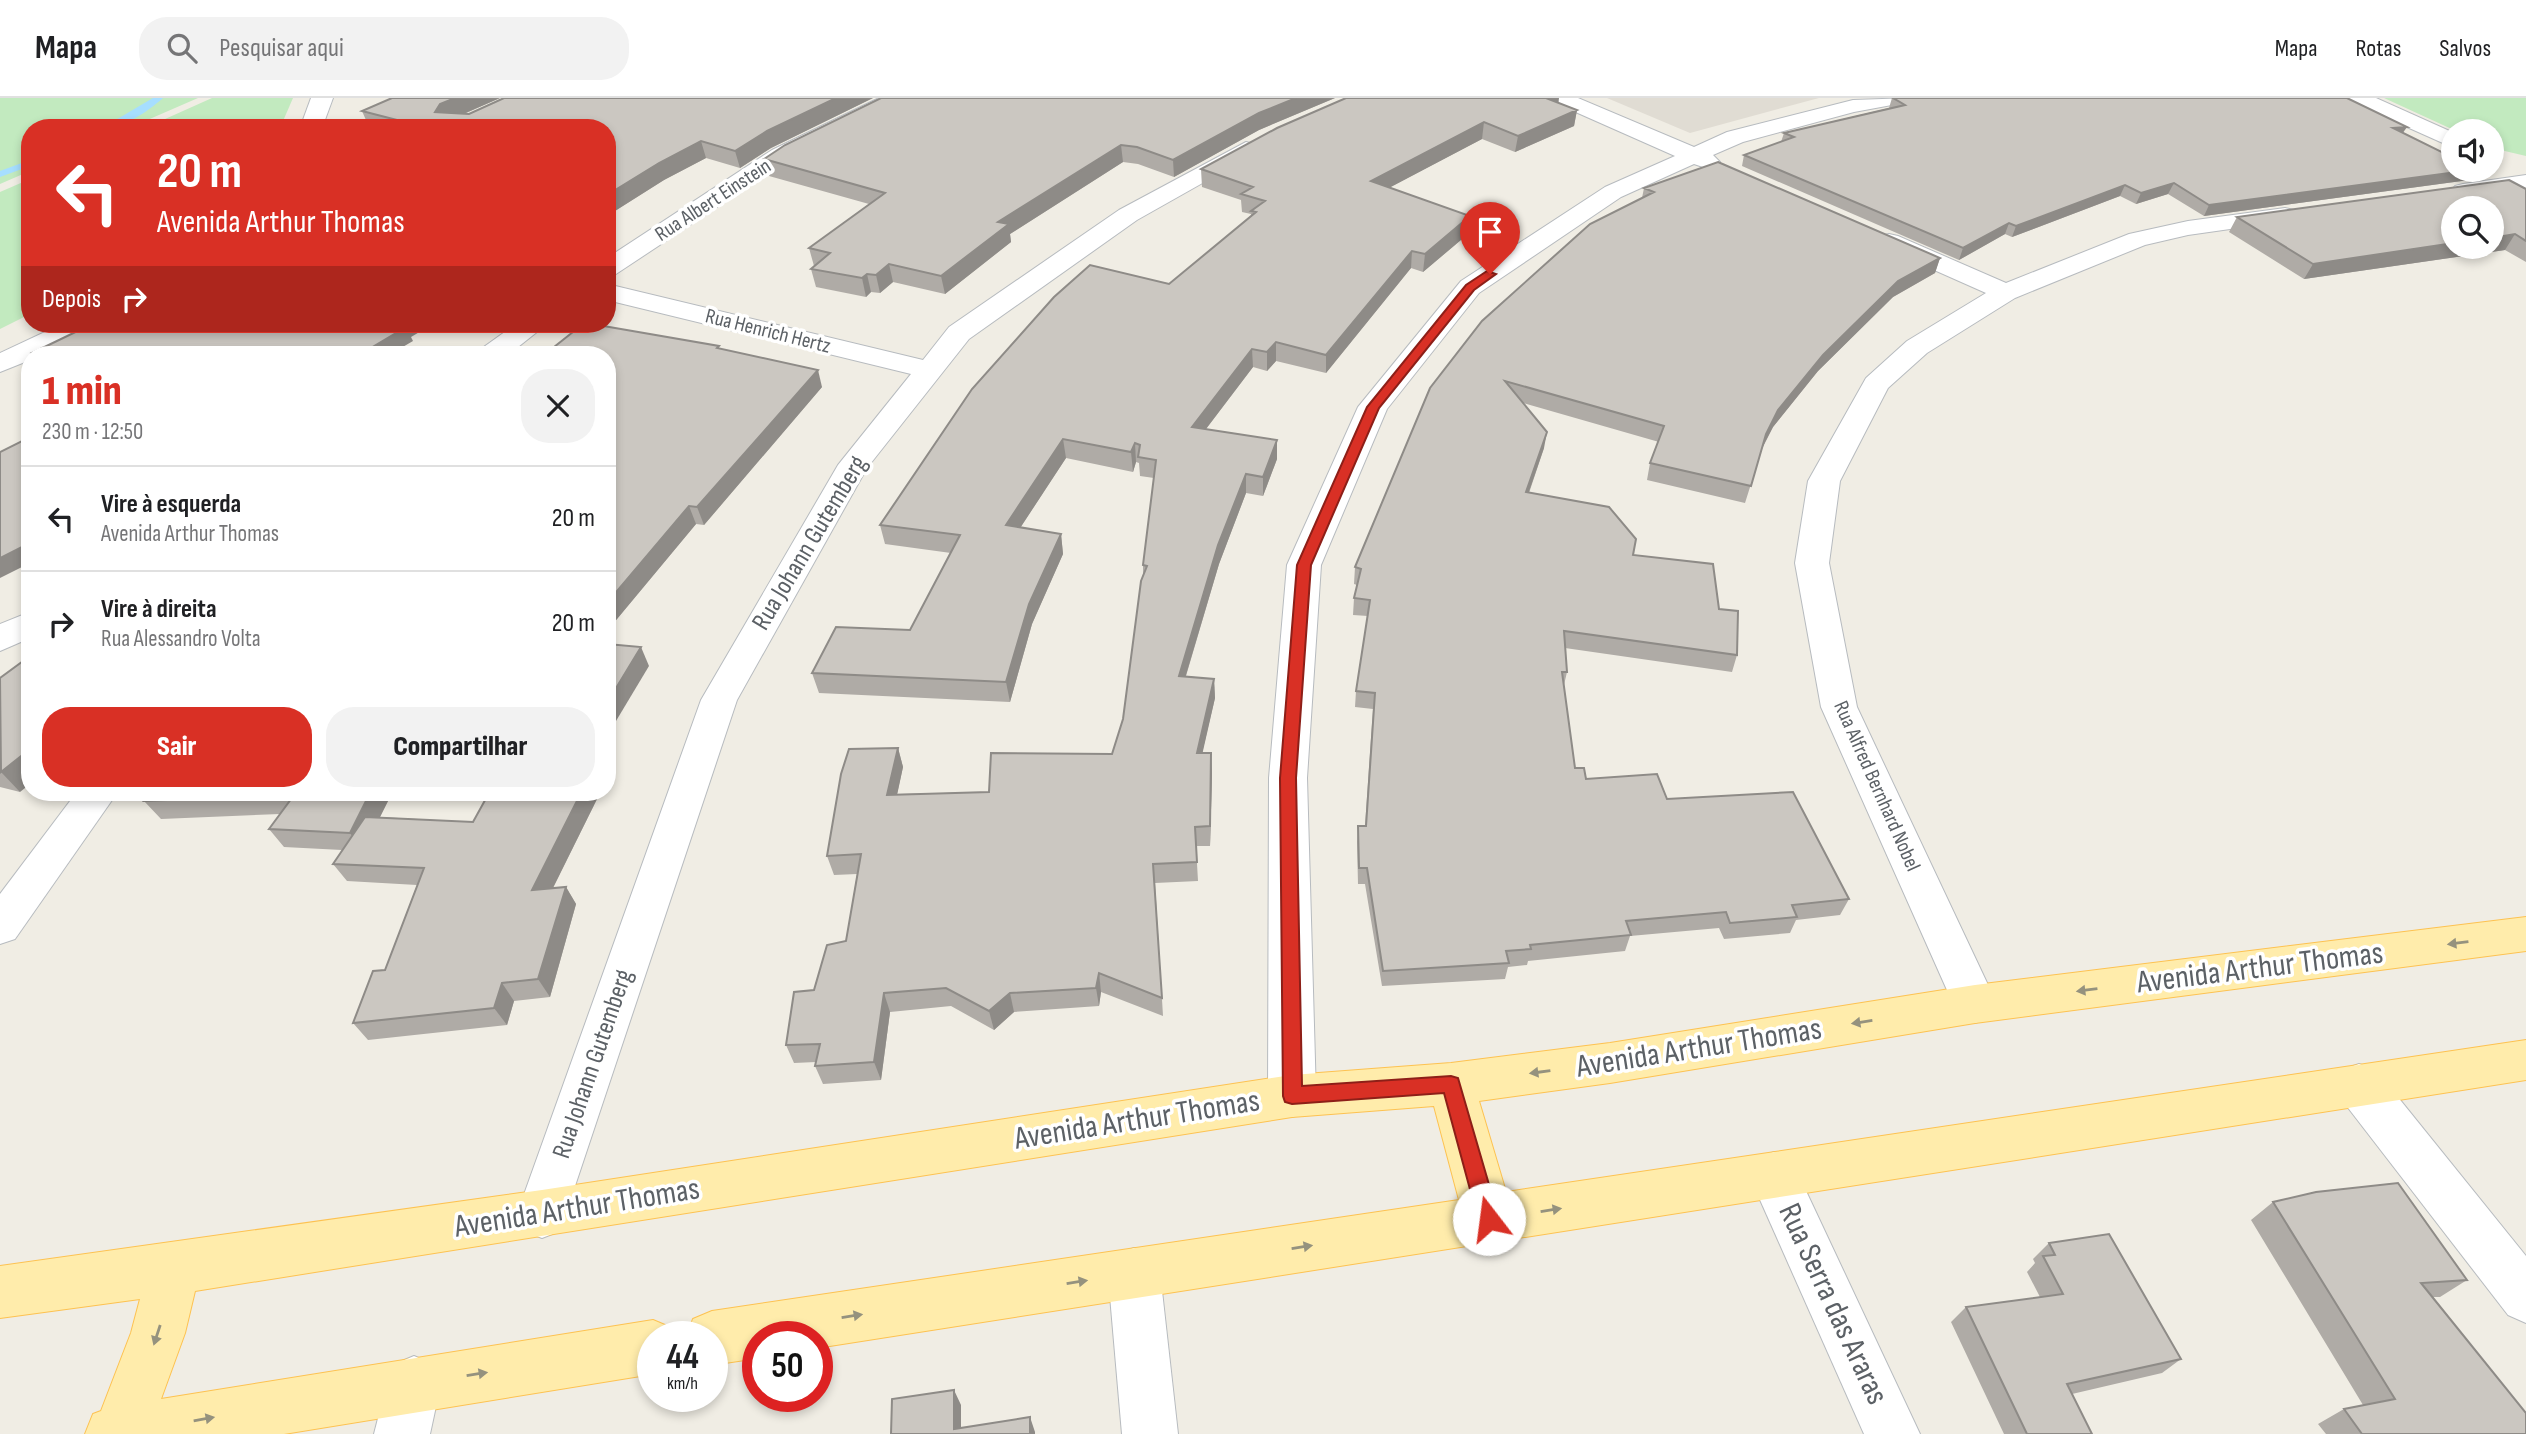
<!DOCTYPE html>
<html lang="pt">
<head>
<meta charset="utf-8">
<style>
	:root { --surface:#fff; --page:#f2f2f2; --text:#202124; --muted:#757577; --line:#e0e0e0; --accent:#d93025 }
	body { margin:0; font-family:"Sofia Sans Condensed",sans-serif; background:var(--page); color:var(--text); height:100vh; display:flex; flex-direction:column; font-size:26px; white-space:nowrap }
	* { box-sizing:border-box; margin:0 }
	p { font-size:23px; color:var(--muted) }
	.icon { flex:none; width:38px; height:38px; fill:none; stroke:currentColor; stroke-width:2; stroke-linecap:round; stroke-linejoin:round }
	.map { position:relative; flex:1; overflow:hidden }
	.drawer { position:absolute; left:21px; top:248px; width:595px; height:455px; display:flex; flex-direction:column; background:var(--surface); border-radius:28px; box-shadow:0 4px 10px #0003 }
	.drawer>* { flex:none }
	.guide { position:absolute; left:21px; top:21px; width:595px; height:214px; border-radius:28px; box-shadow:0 4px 10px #0003; background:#d93025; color:#fff; overflow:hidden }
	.tools { position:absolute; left:2441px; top:21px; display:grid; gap:14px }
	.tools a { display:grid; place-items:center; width:63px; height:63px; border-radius:50%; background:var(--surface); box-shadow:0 4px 10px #0003; font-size:35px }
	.speed { position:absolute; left:637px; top:1223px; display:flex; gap:14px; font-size:35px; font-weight:700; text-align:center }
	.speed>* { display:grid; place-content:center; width:91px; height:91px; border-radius:50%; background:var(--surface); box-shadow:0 4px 10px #0003; line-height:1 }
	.speed small { font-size:18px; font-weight:400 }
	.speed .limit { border:10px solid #d22; background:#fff; color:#111 }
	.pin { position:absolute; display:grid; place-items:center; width:60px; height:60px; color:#fff; margin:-72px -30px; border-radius:50% 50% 50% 0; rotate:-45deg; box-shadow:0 0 7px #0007 }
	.pin .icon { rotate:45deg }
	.me { position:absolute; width:77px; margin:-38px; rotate:345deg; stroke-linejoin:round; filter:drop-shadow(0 0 5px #0008) }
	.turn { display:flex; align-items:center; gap:24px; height:147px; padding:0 21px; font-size:32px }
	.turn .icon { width:91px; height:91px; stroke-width:2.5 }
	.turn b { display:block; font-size:49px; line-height:60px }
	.then { display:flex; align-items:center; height:66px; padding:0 21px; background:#0003; gap:14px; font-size:26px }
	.round { display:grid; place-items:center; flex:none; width:74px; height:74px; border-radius:28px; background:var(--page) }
	.head { display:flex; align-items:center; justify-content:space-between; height:119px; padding:0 21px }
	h1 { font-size:42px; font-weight:800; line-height:52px; color:var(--accent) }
	.button { display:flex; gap:14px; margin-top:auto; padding:14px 21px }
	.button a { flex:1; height:80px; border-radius:28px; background:var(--accent); color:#fff; font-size:28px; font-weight:800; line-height:80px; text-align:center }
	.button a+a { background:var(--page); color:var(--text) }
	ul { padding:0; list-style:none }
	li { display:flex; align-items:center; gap:21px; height:105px; padding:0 21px; border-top:2px solid var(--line) }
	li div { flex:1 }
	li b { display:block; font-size:26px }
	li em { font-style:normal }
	header { display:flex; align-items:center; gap:42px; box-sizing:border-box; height:98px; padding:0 35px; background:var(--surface); border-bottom:2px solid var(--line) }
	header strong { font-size:33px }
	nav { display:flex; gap:38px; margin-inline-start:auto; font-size:24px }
	.search { width:490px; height:63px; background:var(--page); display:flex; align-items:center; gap:18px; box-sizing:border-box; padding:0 24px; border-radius:28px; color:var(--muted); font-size:26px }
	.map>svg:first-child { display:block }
	.education { fill:#e0dcd3 }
	.green { fill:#c2eabf }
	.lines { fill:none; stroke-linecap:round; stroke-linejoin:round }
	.stream { fill:#a6deff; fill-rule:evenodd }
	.minor-casing { stroke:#b7bbbf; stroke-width:2 }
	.major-casing { stroke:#fdc251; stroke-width:2 }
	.minor { fill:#fff; fill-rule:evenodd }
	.major { fill:#ffecab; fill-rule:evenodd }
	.wall { fill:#afaba6 }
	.shaded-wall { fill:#8e8b87 }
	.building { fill:#cbc7c1; stroke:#8e8b87; stroke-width:2 }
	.oneway { fill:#95927e }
	.route { fill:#d93025; stroke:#8d1f18; stroke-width:2 }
	.labels { text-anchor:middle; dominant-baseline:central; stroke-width:7; stroke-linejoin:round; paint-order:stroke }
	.far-street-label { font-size:21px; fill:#5c6166; stroke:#fff }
	.street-label { font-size:26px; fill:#5c6166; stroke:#fff }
	.near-street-label { font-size:32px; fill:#5c6166; stroke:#fff }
</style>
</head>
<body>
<header>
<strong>Mapa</strong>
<div class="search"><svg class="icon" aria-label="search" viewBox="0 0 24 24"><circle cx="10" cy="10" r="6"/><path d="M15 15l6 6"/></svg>Pesquisar aqui</div>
<nav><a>Mapa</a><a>Rotas</a><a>Salvos</a></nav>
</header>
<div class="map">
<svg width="2526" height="1336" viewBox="0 0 2526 1336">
	<rect width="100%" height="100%" fill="#f0ede4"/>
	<!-- education -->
	<polygon class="education" points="1607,0 1819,0 1690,35"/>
	<!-- green -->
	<g class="green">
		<polygon points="0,0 198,0 129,30 30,30 30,73 0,86"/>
		<polygon points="212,0 293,0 280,30 145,30"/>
		<polygon points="2384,0 2526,0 2526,58 2492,50 2492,33 2456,33"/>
		<polygon points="30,81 30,216 0,231 0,94"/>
	</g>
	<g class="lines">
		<!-- stream -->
		<g class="stream">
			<path d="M153,0H163C147,14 124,30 102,30Z"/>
			<polygon points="30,62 30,68 0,79 0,73"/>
		</g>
		<defs>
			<g id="minor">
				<polygon points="311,0 333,0 322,30 300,30"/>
				<polygon points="879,0 907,0 903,4 788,62 616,176 607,179 607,160 772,52"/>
				<polygon points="1549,0 1578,0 1694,49 1727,34 1853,2 1912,0 1908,4 1854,14 1743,44 1713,57 1720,64 1717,69 1709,71 1694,66 1621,99 1479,195 1387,311 1321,467 1307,680 1316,998 1309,1013 1292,1019 1275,1013 1268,998 1269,680 1287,467 1358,309 1461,183 1605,89 1675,58 1553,4"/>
				<polygon points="2347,0 2376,0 2454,35 2454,50 2351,4"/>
				<polygon points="1246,44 1254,46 1257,51 1254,56 1137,122 969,241 867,370 737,602 560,1133 542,1140 524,1133 517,1116 701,602 838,367 911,276 607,202 607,186 923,262 949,229 1119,112"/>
				<polygon points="2526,77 2526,91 2463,100 2455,98 2451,93 2455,88 2463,86"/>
				<polygon points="2285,110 2294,112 2297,117 2294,122 2188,137 2145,147 2015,200 1927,255 1888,290 1840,383 1829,465 1857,609 1997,906 1991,919 1975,925 1959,919 1821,609 1795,465 1808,383 1866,280 1907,243 1986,195 1880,148 1877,143 1880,138 1889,136 1898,138 2006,185 2129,136 2188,123"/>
				<polygon points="62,226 97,226 93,232 40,257 30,257 30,262 0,274 0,255"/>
				<polygon points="516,226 547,226 508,257 477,257 481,251"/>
				<polygon points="30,514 30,540 0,553 0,526"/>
				<polygon points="76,695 117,695 15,841 0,846 0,796"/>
				<polygon points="2359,966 2376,972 2526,1158 2526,1225 2508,1217 2342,1002 2336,987 2342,972"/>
				<polygon points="1774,1054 1791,1061 1920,1336 1864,1336 1749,1077 1757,1061"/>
				<polygon points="1134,1150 1152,1157 1160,1175 1178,1336 1122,1336 1108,1175 1116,1157"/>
				<polygon points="414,1258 433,1266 441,1285 430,1336 374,1336 387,1285 395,1266"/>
			</g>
			<polygon id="major" points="2526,819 2526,853 1975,925 1610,985 1479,1003 1506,1094 2526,942 2526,982 817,1250 817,1239 758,1239 758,1260 712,1267 712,1239 686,1239 693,1221 712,1213 1459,1102 1434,1008 1292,1019 195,1193 185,1235 161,1301 653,1222 672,1230 676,1239 653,1239 653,1276 284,1336 85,1336 93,1316 101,1313 131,1235 140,1201 0,1220 0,1168 542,1092 1292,977 1451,965 1610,945 1975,887"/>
		</defs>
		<!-- minor casing -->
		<use href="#minor" class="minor-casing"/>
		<!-- major casing -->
		<use href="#major" class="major-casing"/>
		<!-- minor -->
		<use href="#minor" class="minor"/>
		<!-- major -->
		<use href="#major" class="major"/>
	</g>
	<!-- wall -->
	<g class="wall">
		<polygon points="392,0 500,0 464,16 469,16 504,0 873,0 771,50 740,70 706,60 664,82 607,118 607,30 369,29 362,13"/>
		<polygon points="881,0 1335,0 1259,32 1174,79 1138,66 1123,64 1010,136 1011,144 945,196 893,184 880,195 871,194 866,199 816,189 811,171 814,168 809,150 869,106 769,78 764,61"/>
		<polygon points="1892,0 2403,35 2469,82 2204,118 2168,96 2136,106 2120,98 2012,139 2005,136 1959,162 1742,68 1744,57 1781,44 1784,35 1889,10"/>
		<polygon points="1558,5 1577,12 1574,28 1515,54 1482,41 1390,89 1468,136 1423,174 1411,170 1326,275 1276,263 1267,273 1253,269 1206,331 1277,342 1277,361 1263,398 1246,395 1219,466 1186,578 1214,581 1215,600 1202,655 1211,655 1212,675 1210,748 1196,748 1198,783 1155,785 1163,918 1101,894 1099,908 1014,914 994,932 951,908 890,914 881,982 823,986 815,968 816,964 794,965 786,947 814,892 846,843 857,776 834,777 827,758 898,650 903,669 897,696 989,694 1112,656 1123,621 1143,476 1143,467 1154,380 1140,378 1139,365 1136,364 1133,374 1066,360 1020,430 1061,436 1063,456 1032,526 1010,604 819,595 812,575 910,532 951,455 885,446 880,427 1251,119 1251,116 1242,114 1241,102 1202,89 1201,71"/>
		<polygon points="1644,90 1940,160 1935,175 1893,199 1818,273 1773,329 1762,351 1745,405 1647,382 1650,365 1659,344 1523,305 1544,350 1529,395 1633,457 1719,511 1737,557 1732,574 1565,550 1567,574 1564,587 1575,670 1586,681 1667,701 1849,801 1840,817 1796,822 1790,835 1724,841 1719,830 1630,838 1625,853 1528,863 1527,867 1508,869 1505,881 1382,888 1365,786 1358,786 1357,744 1358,728 1365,728 1373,611 1355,609 1356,593 1368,518 1353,517 1354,500 1357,487 1354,486 1355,469 1642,100"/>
		<polygon points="2526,91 2526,164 2505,152 2304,181 2229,134 2237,119"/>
		<polygon points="720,251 822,289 704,427 696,426 607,533 607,257"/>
		<polygon points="0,580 20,694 0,689"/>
		<polygon points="150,695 392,695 380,719 473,724 597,701 553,790 566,789 576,806 550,899 514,903 507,927 368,942 353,925 385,872 417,787 347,783 333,766 342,752 284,749 269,731 280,716 161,721 144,703"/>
		<polygon points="2273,1104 2467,1182 2440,1199 2433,1199 2526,1336 2326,1336 2318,1326 2344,1311 2363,1307 2251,1122"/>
		<polygon points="2049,1145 2181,1261 2162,1275 2072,1296 2092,1336 2004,1336 1951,1224 1966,1209 2040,1199 2027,1174 2035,1165 2033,1161"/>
	</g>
	<!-- shaded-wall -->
	<g class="shaded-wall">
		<polygon points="455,0 500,0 447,23 435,14 440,6"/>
		<polygon points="836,0 873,0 771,50 740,70 735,53 767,33"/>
		<polygon points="1296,0 1335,0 1259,32 1174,79 1173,62 1259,15"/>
		<polygon points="1541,0 1559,0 1558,9"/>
		<polygon points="1577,12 1574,28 1515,54 1518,38"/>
		<polygon points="1484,24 1482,41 1370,100 1371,83"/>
		<polygon points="2407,29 2400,39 2393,30"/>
		<polygon points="701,43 706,60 664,82 607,118 607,97 659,65"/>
		<polygon points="1121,47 1123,64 1010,136 1011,144 945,196 941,178 998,124"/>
		<polygon points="2475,72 2469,82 2204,118 2209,107"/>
		<polygon points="2174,85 2168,96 2136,106 2141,95"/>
		<polygon points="2125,87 2120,98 2012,139 2016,128"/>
		<polygon points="1470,118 1468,136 1423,174 1425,156"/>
		<polygon points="2009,125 2005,136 1959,162 1963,150"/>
		<polygon points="2515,136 2505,152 2304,181 2313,166 2454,145 2454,149 2492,149 2492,140"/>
		<polygon points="1412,153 1411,170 1326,275 1326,257"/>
		<polygon points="1940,160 1935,175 1893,199 1818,273 1773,329 1761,352 1766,336 1778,312 1823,257 1898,183"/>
		<polygon points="889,166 893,184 880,195 876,177"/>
		<polygon points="867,176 871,194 866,199 862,180"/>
		<polygon points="404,226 433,226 411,239 413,243 389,257 359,257"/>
		<polygon points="1276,244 1276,263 1267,273 1267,254"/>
		<polygon points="1252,251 1253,269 1193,348 1192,329"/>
		<polygon points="818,272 822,289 704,427 697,409"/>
		<polygon points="1547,334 1544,350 1523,411 1526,394"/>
		<polygon points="1063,341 1066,360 1009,447 1006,427"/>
		<polygon points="1277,342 1277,361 1263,398 1263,379"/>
		<polygon points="1135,345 1136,364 1133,374 1131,354"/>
		<polygon points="1246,376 1246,395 1219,466 1180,597 1179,578 1218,447"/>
		<polygon points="689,408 696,426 607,533 607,505"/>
		<polygon points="1061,436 1063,456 1032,526 1010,604 1006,584 1029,506"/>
		<polygon points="30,445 30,465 0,480 0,460"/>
		<polygon points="641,549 649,568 607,638 607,605"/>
		<polygon points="1214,581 1215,600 1198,675 1197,655"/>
		<polygon points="898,650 903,669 893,716 887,697"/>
		<polygon points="30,651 30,686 20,694 1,674"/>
		<polygon points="1211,655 1212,675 1210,748 1210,728"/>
		<polygon points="370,695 392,695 363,753 350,735"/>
		<polygon points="581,695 594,695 597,701 543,810 532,792"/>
		<polygon points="566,789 576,806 550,899 538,881"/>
		<polygon points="1099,875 1101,894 1099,908 1096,890"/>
		<polygon points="502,885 514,903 507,927 494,910"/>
		<polygon points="884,895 890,914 881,982 874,964"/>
		<polygon points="1010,895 1014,914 994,932 989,913"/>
		<polygon points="954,1292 961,1307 961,1336 954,1331"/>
		<polygon points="1030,1319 1035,1334 1035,1336 1030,1336"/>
	</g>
	<!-- building -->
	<g class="building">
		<polygon points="392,0 455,0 440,6 435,14 469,16 504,0 836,0 767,33 735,53 701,43 659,65 607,97 607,30 428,30 362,13"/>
		<polygon points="881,0 1296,0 1259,15 1173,62 1137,49 1121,47 998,124 1009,126 941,178 889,166 876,177 867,176 862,180 811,171 830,155 809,150 885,95 764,61 785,47"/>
		<polygon points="1346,0 1546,0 1577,12 1518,38 1484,24 1371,83 1470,118 1425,156 1412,153 1326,257 1276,244 1267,254 1252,251 1192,329 1277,342 1263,379 1246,376 1218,447 1179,578 1214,581 1197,655 1211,655 1210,728 1195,729 1197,764 1153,766 1162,900 1099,875 1096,890 1010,895 989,913 946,890 884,895 874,964 815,968 820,946 786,947 794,894 814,892 827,847 846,843 861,756 827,758 841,676 849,651 898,650 887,697 989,694 991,655 1112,656 1123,621 1141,483 1147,468 1143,467 1156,362 1138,359 1140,347 1135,345 1131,354 1063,341 1006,427 1061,436 1029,506 1006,584 812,575 836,529 910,532 960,437 880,427 972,291 1054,199 1090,167 1169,186 1256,114 1251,113 1265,103 1241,96 1253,89 1201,71 1277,30"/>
		<polygon points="1893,0 2347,0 2407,29 2393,30 2454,60 2454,72 2472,72 2209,107 2174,85 2141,95 2125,87 2016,128 2009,125 1963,150 1744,57 1794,39 1784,35 1905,7"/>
		<polygon points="1718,64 1940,160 1898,183 1823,257 1778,312 1766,336 1751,388 1650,365 1664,328 1505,283 1547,334 1526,394 1609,409 1636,441 1633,457 1713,466 1719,511 1738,513 1737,557 1564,533 1567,574 1562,574 1575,670 1584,670 1586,681 1657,676 1667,701 1793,694 1849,801 1792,807 1797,819 1730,825 1726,814 1626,823 1631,837 1530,847 1531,851 1506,853 1509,865 1383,873 1367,770 1359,770 1358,728 1366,728 1375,595 1356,593 1370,502 1354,500 1361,471 1355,469 1430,290 1482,223 1590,126 1654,94 1644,90"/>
		<polygon points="2509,82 2526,91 2526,143 2515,136 2492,140 2492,110 2454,110 2454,145 2313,166 2237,119"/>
		<polygon points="92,226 404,226 401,228 406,229 359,257 37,257 32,255"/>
		<polygon points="583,226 592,226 719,248 717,250 818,272 697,409 689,408 607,505 607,257 544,257"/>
		<polygon points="30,339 30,445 0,460 0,354"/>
		<polygon points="607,546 641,549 607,605"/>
		<polygon points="30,558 30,651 1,674 0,580"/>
		<polygon points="150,695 370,695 350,735 269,731 294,697 144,703"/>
		<polygon points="489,695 581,695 532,792 566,789 538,881 502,885 494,910 353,925 373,873 385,872 424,770 333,766 365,719 473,724"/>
		<polygon points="2398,1085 2467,1182 2421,1185 2526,1315 2526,1336 2362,1336 2344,1311 2395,1301 2273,1104 2316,1094"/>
		<polygon points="2109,1136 2181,1261 2067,1286 2092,1336 2027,1336 1966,1209 2063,1196 2043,1158 2055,1157 2049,1145"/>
		<polygon points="954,1292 954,1331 1030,1319 1030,1336 891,1336 892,1301"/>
	</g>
	<!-- one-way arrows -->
	<defs><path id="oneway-solid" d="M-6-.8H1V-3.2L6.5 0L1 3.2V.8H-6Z" transform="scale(1.75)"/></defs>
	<g class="oneway">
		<use href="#oneway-solid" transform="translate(2458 845) rotate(173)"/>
		<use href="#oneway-solid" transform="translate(2087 892) rotate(173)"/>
		<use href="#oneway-solid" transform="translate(1862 924) rotate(171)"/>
		<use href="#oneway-solid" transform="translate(1540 974) rotate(172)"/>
		<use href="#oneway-solid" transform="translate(1551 1112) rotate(-9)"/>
		<use href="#oneway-solid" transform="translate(1302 1149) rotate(-9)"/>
		<use href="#oneway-solid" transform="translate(1077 1184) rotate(-9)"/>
		<use href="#oneway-solid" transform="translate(852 1218) rotate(-9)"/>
		<use href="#oneway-solid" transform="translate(157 1237) rotate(108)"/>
		<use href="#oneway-solid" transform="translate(477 1276) rotate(-9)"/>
		<use href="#oneway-solid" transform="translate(204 1321) rotate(-10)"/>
	</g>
	<!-- route -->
	<polygon class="route" points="1487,173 1496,176 1474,192 1379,310 1311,467 1296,680 1302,988 1451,978 1458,980 1499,1121 1496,1128 1489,1131 1481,1128 1478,1121 1444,995 1292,1006 1285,1004 1283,998 1280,680 1297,467 1367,309 1466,187"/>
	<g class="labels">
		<!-- far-street labels -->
		<g class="far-street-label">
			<text transform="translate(713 102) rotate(-33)">Rua Albert Einstein</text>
			<text transform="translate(768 233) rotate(14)">Rua Henrich Hertz</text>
			<text transform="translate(1877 688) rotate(66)">Rua Alfred Bernhard Nobel</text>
		</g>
		<!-- street labels -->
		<g class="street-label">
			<text transform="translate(810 445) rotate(-59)">Rua Johann Gutemberg</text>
			<text transform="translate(593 966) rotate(-71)">Rua Johann Gutemberg</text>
		</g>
		<!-- near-street labels -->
		<g class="near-street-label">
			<text transform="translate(2260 870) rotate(-7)">Avenida Arthur Thomas</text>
			<text transform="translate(1699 950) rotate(-9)">Avenida Arthur Thomas</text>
			<text transform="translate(1137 1022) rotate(-9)">Avenida Arthur Thomas</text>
			<text transform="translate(577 1110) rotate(-9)">Avenida Arthur Thomas</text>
			<text transform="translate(1833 1206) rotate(65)">Rua Serra das Araras</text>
		</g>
	</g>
</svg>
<div class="tools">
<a><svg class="icon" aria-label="sound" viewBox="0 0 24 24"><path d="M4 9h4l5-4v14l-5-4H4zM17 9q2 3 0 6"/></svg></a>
<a><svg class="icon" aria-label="search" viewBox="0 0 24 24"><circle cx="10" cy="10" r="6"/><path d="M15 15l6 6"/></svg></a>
</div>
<div class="speed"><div>44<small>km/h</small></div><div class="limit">50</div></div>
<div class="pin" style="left:1490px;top:176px;background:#d93025"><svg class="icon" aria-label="arrive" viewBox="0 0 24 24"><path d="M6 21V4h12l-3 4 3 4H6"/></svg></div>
<svg class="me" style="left:1489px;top:1121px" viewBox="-20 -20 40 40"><circle r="19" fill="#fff"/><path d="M0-13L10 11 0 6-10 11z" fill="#d93025"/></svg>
<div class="guide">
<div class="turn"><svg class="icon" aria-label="left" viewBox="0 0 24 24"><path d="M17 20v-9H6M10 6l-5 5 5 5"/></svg><div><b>20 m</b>Avenida Arthur Thomas</div></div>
<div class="then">Depois<svg class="icon" aria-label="right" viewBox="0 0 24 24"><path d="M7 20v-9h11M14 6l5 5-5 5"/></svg></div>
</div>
<section class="drawer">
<div class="head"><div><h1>1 min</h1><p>230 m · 12:50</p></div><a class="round"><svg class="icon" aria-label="close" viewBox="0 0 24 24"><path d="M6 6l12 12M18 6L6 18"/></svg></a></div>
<ul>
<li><svg class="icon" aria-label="left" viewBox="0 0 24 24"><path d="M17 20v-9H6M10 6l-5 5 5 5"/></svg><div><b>Vire à esquerda</b><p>Avenida Arthur Thomas</p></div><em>20 m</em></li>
<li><svg class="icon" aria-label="right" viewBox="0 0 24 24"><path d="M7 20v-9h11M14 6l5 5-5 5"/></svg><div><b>Vire à direita</b><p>Rua Alessandro Volta</p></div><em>20 m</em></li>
</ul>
<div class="button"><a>Sair</a><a>Compartilhar</a></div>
</section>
</div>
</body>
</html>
